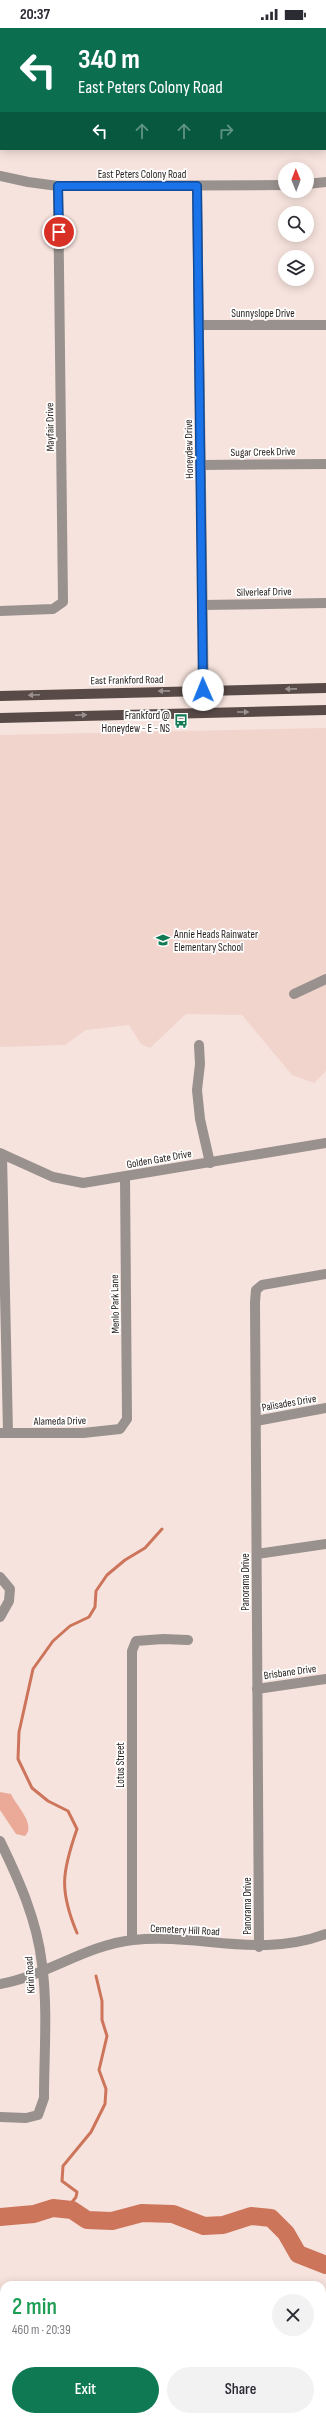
<!DOCTYPE html>
<html lang="en">
<head>
<meta charset="utf-8">
<style>
	:root { --surface:#fff; --page:#f2f2f3; --text:#2b2b33; --muted:#7c7c81; --accent:#0e7953 }
	body { margin:0; font-family:"Sofia Sans Condensed",sans-serif; background:var(--page); color:var(--text); height:100vh; display:flex; flex-direction:column; font-size:15px; white-space:nowrap }
	* { box-sizing:border-box; margin:0 }
	p { font-size:13px; color:var(--muted) }
	.icon { flex:none; width:22px; height:22px; fill:none; stroke:currentColor; stroke-width:2; stroke-linecap:round; stroke-linejoin:round }
	.map { position:relative; flex:1; overflow:hidden }
	.side { position:absolute; left:0px; top:2253px; width:326px; height:140px; display:flex; flex-direction:column; background:var(--surface); border-radius:12px 12px 0 0; box-shadow:0 2px 10px #0003 }
	.side>* { flex:none }
	.top-card { position:absolute; left:0px; top:0px; width:326px; height:122px; box-shadow:0 2px 10px #0003; background:#0b6e4f; color:#fff; overflow:hidden }
	.needle { width:26px; rotate:359deg }
	.tools { position:absolute; left:278px; top:134px; display:grid; gap:8px }
	.tools a { display:grid; place-items:center; width:36px; height:36px; border-radius:50%; background:var(--surface); box-shadow:0 2px 10px #0003; font-size:20px }
	.pin { position:absolute; display:grid; place-items:center; width:34px; height:34px; color:#fff; margin:-17px; border:2px solid #fff; border-radius:50%; box-shadow:0 1px 4px #0007 }
	.me { position:absolute; width:44px; margin:-22px; rotate:359deg; stroke-linejoin:round; filter:drop-shadow(0 0 3px #0008) }
	.turn { display:flex; align-items:center; gap:14px; height:84px; padding:0 12px; font-size:18px }
	.turn .icon { width:52px; height:52px; stroke-width:2.5 }
	.turn b { display:block; font-size:28px; line-height:34px }
	.lanes { display:flex; align-items:center; height:38px; padding:0 12px; background:#0003; justify-content:center; gap:20px; direction:ltr }
	.lanes .off { opacity:.35 }
	.round { display:grid; place-items:center; flex:none; width:42px; height:42px; border-radius:21px; background:var(--page) }
	.head { display:flex; align-items:center; justify-content:space-between; height:68px; padding:0 12px }
	h1 { font-size:24px; font-weight:600; line-height:30px; color:#1e9e55 }
	.button { display:flex; gap:8px; margin-top:auto; padding:8px 12px }
	.button a { flex:1; height:46px; border-radius:24px; background:var(--accent); color:#fff; font-size:16px; font-weight:600; line-height:46px; text-align:center }
	.button a+a { background:var(--page); color:var(--text) }
	.status { display:flex; justify-content:space-between; align-items:center; height:28px; padding:0 20px; background:var(--surface); direction:ltr }
	.status svg { height:11px; fill:currentColor }
	.map>svg:first-child { display:block }
	.built { fill:#f1d4cc }
	.green { fill:#eaaa97 }
	.lines { fill:none; stroke-linecap:round; stroke-linejoin:round }
	.stream { stroke:#cd755b; stroke-width:3 }
	.river { stroke:#cd755b; stroke-width:18 }
	.minor { stroke:#99918e; stroke-width:10 }
	.major { stroke:#584a46; stroke-width:10 }
	.oneway { fill:#9b9290 }
	.route-casing { stroke:#114b97; stroke-width:10 }
	.route { stroke:#1a73e8; stroke-width:7 }
	.labels { text-anchor:middle; dominant-baseline:central; stroke-width:3.5; stroke-linejoin:round; paint-order:stroke }
	.street-label { font-size:11px; fill:#231c19; stroke:#fff }
	.poi-label { font-size:11px; fill:#231c19; stroke:#fff; text-anchor:end }
</style>
</head>
<body>
<div class="status"><b>20:37</b><svg viewBox="0 0 49 12"><path d="M0 12V9h3v3zM5 12V6h3v6zM10 12V3h3v9zM15 12V0h3v12zM26 1h20v11H26zM47 4h2v5h-2z"/></svg></div>
<div class="map">
<svg width="326" height="2393" viewBox="0 0 326 2393">
	<rect width="100%" height="100%" fill="#f7e3dd"/>
	<!-- built -->
	<g class="built">
		<polygon points="326,700 326,1043 314,1055 292,1047 242,987 186,986 150,1020 141,1016 129,997 86,1002 65,1017 0,1019 0,707"/>
		<polygon points="76,2389 326,2389 326,2393 54,2393"/>
	</g>
	<!-- green -->
	<path class="green" d="M0,1764L11,1766C15,1776 37,1797 25,1808L16,1806L0,1782Z"/>
	<g class="lines">
		<!-- stream -->
		<g class="stream">
			<path d="M77,1905C59,1862 62,1844 77,1801L68,1783L48,1773L32,1760L18,1731L19,1704L33,1641L53,1613L70,1598L89,1589L95,1579L96,1563L107,1547L125,1532L145,1520L162,1501"/>
			<polyline points="66,2182 76,2169 77,2164 62,2153 63,2138 91,2104 105,2076 106,2061 99,2042 107,2008 102,1992 102,1973 96,1948"/>
		</g>
		<!-- river -->
		<polyline class="river" points="0,2189 34,2186 53,2180 72,2182 87,2192 112,2193 142,2185 173,2186 204,2198 223,2197 251,2188 271,2190 286,2205 298,2226 326,2237"/>
		<!-- minor -->
		<g class="minor">
			<polyline points="194,0 194,1"/>
			<polyline points="0,1 1,1"/>
			<polyline points="325,17 326,17"/>
			<polyline points="0,148 28,154 58,158 285,157"/>
			<polyline points="307,156 326,154"/>
			<polyline points="197,158 204,684"/>
			<polyline points="200,297 326,297"/>
			<polyline points="201,437 326,436"/>
			<polyline points="202,577 326,575"/>
			<polyline points="0,583 53,581 63,574 58,158"/>
			<polyline points="294,966 326,951"/>
			<polyline points="199,1017 200,1036 197,1062 200,1091 210,1135"/>
			<polyline points="0,1125 53,1149 83,1155 326,1115"/>
			<polyline points="2,1126 8,1405"/>
			<polyline points="256,1393 326,1380"/>
			<polyline points="0,1405 83,1405 120,1401 127,1391 125,1149"/>
			<polyline points="257,1526 326,1516"/>
			<polyline points="0,1549 10,1561 9,1573 0,1589"/>
			<polyline points="257,1661 326,1651"/>
			<path d="M0,1813C19,1852 37,1892 42,1936C48,1980 44,2026 44,2070L38,2087L26,2090L0,2089"/>
			<polyline points="132,1912 132,1623 136,1613 163,1611 188,1612"/>
			<polyline points="259,1919 255,1274 256,1262 262,1257 326,1246"/>
			<path d="M0,1956C46,1948 86,1917 133,1912C200,1905 259,1931 326,1906"/>
			<polyline points="322,2349 326,2351"/>
			<polyline points="322,2371 326,2372"/>
			<polyline points="0,2372 4,2371"/>
			<polyline points="0,2391 4,2389"/>
		</g>
		<!-- major -->
		<g class="major">
			<polyline points="0,668 326,660"/>
			<polyline points="0,690 326,682"/>
		</g>
	</g>
	<!-- one-way arrows -->
	<defs><path id="oneway-solid" d="M-6-.8H1V-3.2L6.5 0L1 3.2V.8H-6Z"/></defs>
	<g class="oneway">
		<use href="#oneway-solid" transform="translate(291 661) rotate(179)"/>
		<use href="#oneway-solid" transform="translate(164 663) rotate(179)"/>
		<use href="#oneway-solid" transform="translate(34 667) rotate(178)"/>
		<use href="#oneway-solid" transform="translate(243 684)"/>
		<use href="#oneway-solid" transform="translate(81 687) rotate(-2)"/>
	</g>
	<g class="lines">
		<defs>
			<polyline id="route" points="59,204 58,158 197,158 203,662"/>
		</defs>
		<!-- route casing -->
		<use href="#route" class="route-casing"/>
		<!-- route -->
		<use href="#route" class="route"/>
	</g>
	<!-- icons -->
	<defs>
		<symbol id="bus-bare" viewBox="-9 -9 18 18"><path d="M-5-6H5V4H4V6H2V4H-2V6H-4V4H-5ZM-3.5-4V0h7V-4ZM-3.5 1.2v1.5H-2V1.2ZM2 1.2v1.5H3.5V1.2Z" fill="#0e7953" stroke="#fff" stroke-width="2.5" paint-order="stroke"/></symbol>
		<symbol id="school-bare" viewBox="-9 -9 18 18"><path d="M0-5L7-2L0 1L-7-2ZM-4 1L0 2.5L4 1V4Q0 6-4 4Z" fill="#0e7953" stroke="#fff" stroke-width="2.5" paint-order="stroke"/></symbol>
	</defs>
	<g fill-rule="evenodd">
		<use href="#bus-bare" x="171" y="683" width="20" height="20"/>
		<use href="#school-bare" x="153" y="902" width="20" height="20"/>
	</g>
	<g class="labels">
		<!-- street labels -->
		<g class="street-label">
			<text x="142" y="146">East Peters Colony Road</text>
			<text x="263" y="285">Sunnyslope Drive</text>
			<text transform="translate(50 399) rotate(-91)">Mayfair Drive</text>
			<text transform="translate(189 421) rotate(-91)">Honeydew Drive</text>
			<text transform="translate(263 424) rotate(-1)">Sugar Creek Drive</text>
			<text transform="translate(264 564) rotate(-1)">Silverleaf Drive</text>
			<text transform="translate(127 652) rotate(-1)">East Frankford Road</text>
			<text transform="translate(159 1131) rotate(-10)">Golden Gate Drive</text>
			<text transform="translate(115 1276) rotate(-91)">Menlo Park Lane</text>
			<text transform="translate(289 1375) rotate(-10)">Palisades Drive</text>
			<text transform="translate(60 1393) rotate(-1)">Alameda Drive</text>
			<text transform="translate(245 1554) rotate(-90)">Panorama Drive</text>
			<text transform="translate(290 1644) rotate(-8)">Brisbane Drive</text>
			<text transform="translate(120 1737) rotate(-90)">Lotus Street</text>
			<text transform="translate(247 1878) rotate(-90)">Panorama Drive</text>
			<text transform="translate(185 1902) rotate(3)">Cemetery Hill Road</text>
			<text transform="translate(30 1947) rotate(-94)">Kirin Road</text>
		</g>
		<!-- poi labels -->
		<g class="poi-label">
			<text x="170" y="687">Frankford @<tspan x="170" dy="13">Honeydew - E - NS</tspan></text>
			<text x="174" y="906" text-anchor="start">Annie Heads Rainwater<tspan x="174" dy="13">Elementary School</tspan></text>
		</g>
	</g>
</svg>
<div class="tools">
<a><svg class="needle" viewBox="-14 -14 28 28"><path d="M0-13l5 13h-10z" fill="#e53935"/><path d="M0 13l5-13h-10z" fill="#7c7c81"/></svg></a>
<a><svg class="icon" aria-label="search" viewBox="0 0 24 24"><circle cx="10" cy="10" r="6"/><path d="M15 15l6 6"/></svg></a>
<a><svg class="icon" aria-label="layers" viewBox="0 0 24 24"><path d="M12 4l9 5-9 5-9-5zM3 14l9 5 9-5"/></svg></a>
</div>
<div class="pin" style="left:59px;top:204px;background:#d93025"><svg class="icon" aria-label="arrive" viewBox="0 0 24 24"><path d="M6 21V4h12l-3 4 3 4H6"/></svg></div>
<svg class="me" style="left:203px;top:662px" viewBox="-20 -20 40 40"><circle r="19" fill="#fff"/><path d="M0-13L10 11 0 6-10 11z" fill="#1a73e8"/></svg>
<div class="top-card">
<div class="turn"><svg class="icon" aria-label="left" viewBox="0 0 24 24"><path d="M17 20v-9H6M10 6l-5 5 5 5"/></svg><div><b>340 m</b>East Peters Colony Road</div></div>
<div class="lanes"><svg class="icon" aria-label="left" viewBox="0 0 24 24"><path d="M17 20v-9H6M10 6l-5 5 5 5"/></svg><svg class="icon off" aria-label="ahead" viewBox="0 0 24 24"><path d="M12 20V5M6 11l6-6 6 6"/></svg><svg class="icon off" aria-label="ahead" viewBox="0 0 24 24"><path d="M12 20V5M6 11l6-6 6 6"/></svg><svg class="icon off" aria-label="right" viewBox="0 0 24 24"><path d="M7 20v-9h11M14 6l5 5-5 5"/></svg></div>
</div>
<section class="side">
<div class="head"><div><h1>2 min</h1><p>460 m · 20:39</p></div><a class="round"><svg class="icon" aria-label="close" viewBox="0 0 24 24"><path d="M6 6l12 12M18 6L6 18"/></svg></a></div>
<div class="button"><a>Exit</a><a>Share</a></div>
</section>
</div>
</body>
</html>
